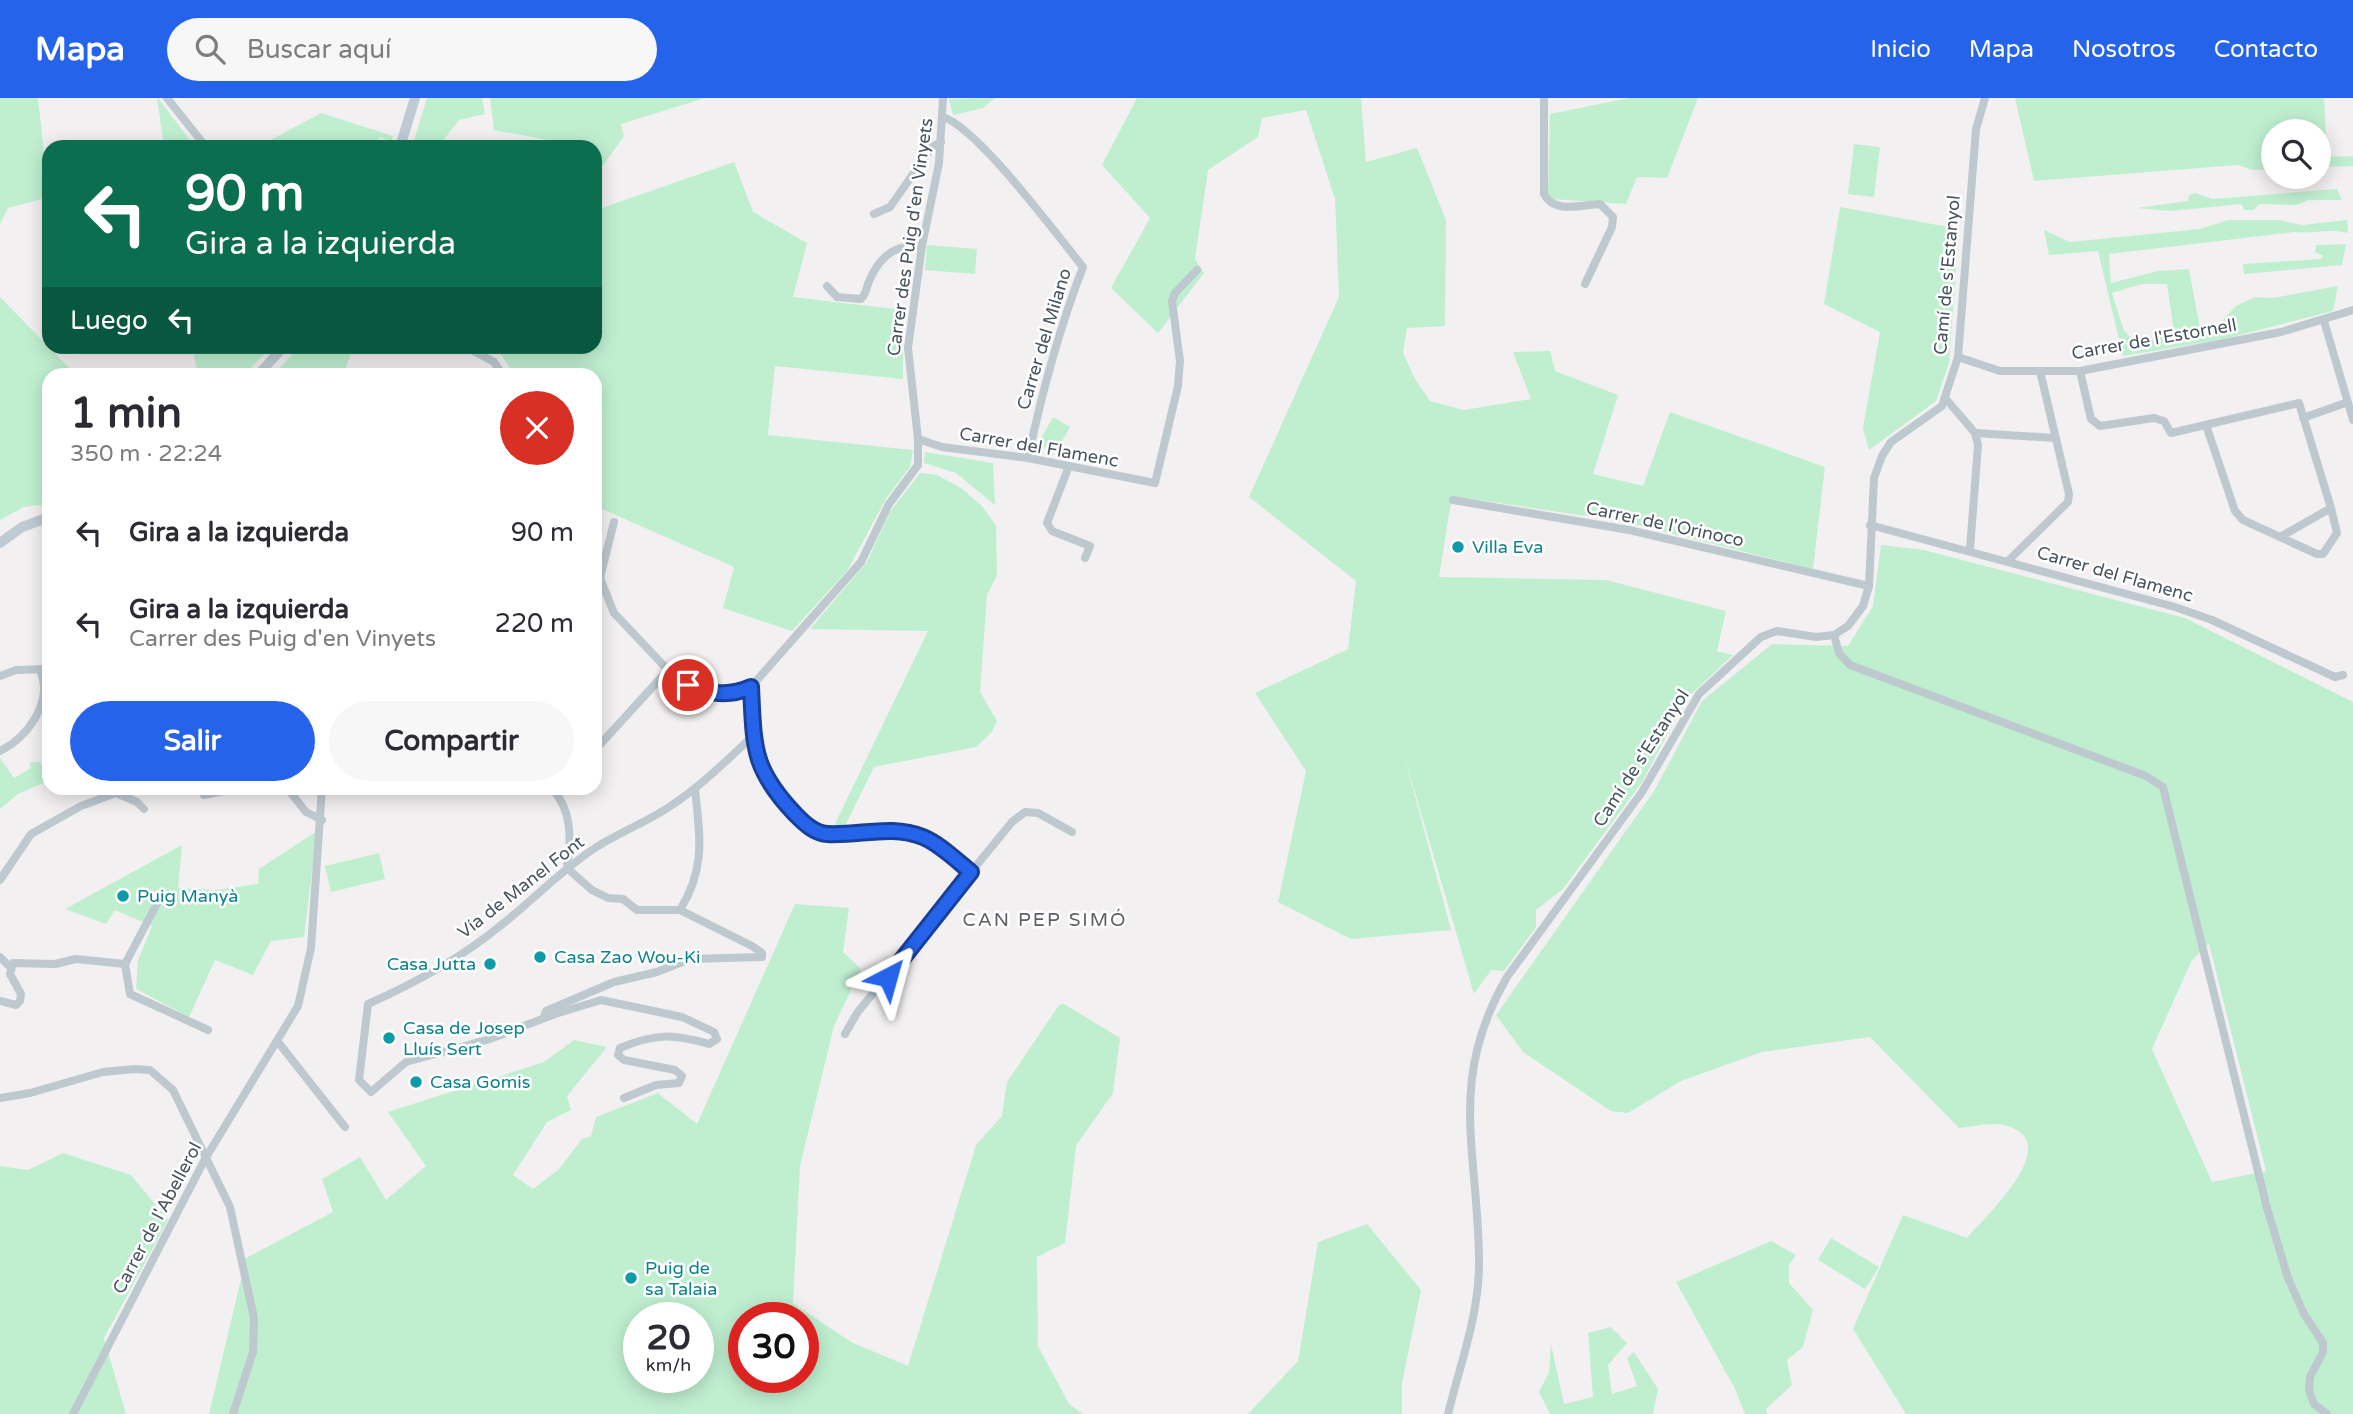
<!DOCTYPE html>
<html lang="es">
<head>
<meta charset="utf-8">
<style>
	:root { --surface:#fff; --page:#f7f7f7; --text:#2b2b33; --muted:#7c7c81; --accent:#2563eb }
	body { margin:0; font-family:"Varela Round",sans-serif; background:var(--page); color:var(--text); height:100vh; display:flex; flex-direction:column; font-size:26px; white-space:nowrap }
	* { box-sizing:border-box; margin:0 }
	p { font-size:23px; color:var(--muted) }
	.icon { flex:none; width:38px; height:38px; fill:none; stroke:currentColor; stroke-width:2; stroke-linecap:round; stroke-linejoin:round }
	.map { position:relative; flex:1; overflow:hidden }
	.panel { position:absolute; left:42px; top:270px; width:560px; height:427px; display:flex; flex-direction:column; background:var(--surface); border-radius:21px; box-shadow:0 4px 18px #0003 }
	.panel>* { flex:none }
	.top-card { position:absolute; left:42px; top:42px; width:560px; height:214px; border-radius:21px; box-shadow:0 4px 18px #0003; background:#0b6e4f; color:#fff; overflow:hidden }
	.controls { position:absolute; left:2261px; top:21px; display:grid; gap:14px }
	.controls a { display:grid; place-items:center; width:70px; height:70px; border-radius:50%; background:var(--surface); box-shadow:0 4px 18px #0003; font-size:35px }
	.speed { position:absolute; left:623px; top:1204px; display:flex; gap:14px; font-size:35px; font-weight:700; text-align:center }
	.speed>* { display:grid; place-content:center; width:91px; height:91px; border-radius:50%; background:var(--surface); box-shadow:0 4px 18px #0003; line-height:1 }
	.speed small { font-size:18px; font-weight:400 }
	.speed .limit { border:10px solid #d22; background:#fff; color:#111 }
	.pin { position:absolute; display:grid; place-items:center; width:60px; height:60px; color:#fff; margin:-30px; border:4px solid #fff; border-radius:50%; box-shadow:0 2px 7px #0007 }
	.me { position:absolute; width:77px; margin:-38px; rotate:39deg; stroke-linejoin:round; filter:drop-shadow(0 0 5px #0008) }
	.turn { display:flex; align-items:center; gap:24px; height:147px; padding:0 28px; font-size:32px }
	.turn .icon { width:91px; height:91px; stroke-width:2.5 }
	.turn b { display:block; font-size:49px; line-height:60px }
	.then { display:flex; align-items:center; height:66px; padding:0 28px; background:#0003; gap:14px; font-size:26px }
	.round { display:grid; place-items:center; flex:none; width:74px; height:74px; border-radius:37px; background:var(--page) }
	.summary { display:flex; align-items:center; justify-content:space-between; height:119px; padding:0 28px }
	h1 { font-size:42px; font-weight:700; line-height:52px }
	.primary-button { display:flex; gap:14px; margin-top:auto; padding:14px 28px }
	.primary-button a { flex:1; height:80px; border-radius:42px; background:var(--accent); color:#fff; font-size:28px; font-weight:700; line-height:80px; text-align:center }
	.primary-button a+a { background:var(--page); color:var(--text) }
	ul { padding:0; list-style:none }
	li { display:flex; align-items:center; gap:21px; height:91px; padding:0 28px }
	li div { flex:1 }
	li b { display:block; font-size:26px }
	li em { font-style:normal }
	header { display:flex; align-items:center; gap:42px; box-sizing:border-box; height:98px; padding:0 35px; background:var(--accent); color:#fff }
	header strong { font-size:33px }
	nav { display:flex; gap:38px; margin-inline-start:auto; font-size:24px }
	.search { width:490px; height:63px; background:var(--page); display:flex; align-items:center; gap:18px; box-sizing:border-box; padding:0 24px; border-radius:38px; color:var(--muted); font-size:26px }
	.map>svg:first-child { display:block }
	.green { fill:#c0efd0; fill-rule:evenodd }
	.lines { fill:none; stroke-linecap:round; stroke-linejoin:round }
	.street { stroke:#bec8cf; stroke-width:8 }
	.secondary { stroke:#becad4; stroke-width:10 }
	.route-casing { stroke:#184099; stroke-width:18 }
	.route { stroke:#2563eb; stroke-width:12 }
	.culture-dot { fill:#0f9aa8; stroke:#fff; stroke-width:2.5 }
	.labels { text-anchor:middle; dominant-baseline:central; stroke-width:5; stroke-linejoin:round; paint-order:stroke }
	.street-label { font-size:18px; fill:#48555e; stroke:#fff }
	.culture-label { font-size:18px; fill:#0d838f; stroke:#fff; text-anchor:start }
	.neighbourhood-label { font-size:19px; letter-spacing:2px; fill:#5d6165; stroke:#fff }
</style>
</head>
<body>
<header>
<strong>Mapa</strong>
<div class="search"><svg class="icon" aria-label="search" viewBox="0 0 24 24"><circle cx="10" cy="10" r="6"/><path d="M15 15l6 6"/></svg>Buscar aquí</div>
<nav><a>Inicio</a><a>Mapa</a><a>Nosotros</a><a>Contacto</a></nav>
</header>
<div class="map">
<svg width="2353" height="1316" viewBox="0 0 2353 1316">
	<rect width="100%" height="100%" fill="#f3f0f1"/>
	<!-- green -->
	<g class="green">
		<polygon points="0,0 38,0 49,99 8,110 0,126"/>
		<polygon points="157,0 158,0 195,49 164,49"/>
		<polygon points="427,0 482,0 485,16 459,22 438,49 412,49"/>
		<polygon points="490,0 705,0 621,26 624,38 595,79 595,49 567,49 564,45 494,32"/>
		<polygon points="995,0 983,10 953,17 949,1"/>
		<polygon points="1137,0 1361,0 1366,64 1417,50 1446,122 1445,228 1407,230 1403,255 1415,281 1430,303 1464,312 1531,301 1513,254 1550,253 1555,273 1618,297 1593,376 1643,388 1670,314 1825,369 1813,471 1626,424 1452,398 1439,479 1606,482 1726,513 1717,553 1733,557 1686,601 1642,684 1563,791 1536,812 1536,829 1504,873 1491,872 1474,896 1404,657 1451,832 1351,841 1278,804 1306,673 1255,595 1348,551 1356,483 1249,399 1339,199 1335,101 1306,12 1262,20 1258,39 1208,72 1195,161 1204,175 1158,235 1111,190 1150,120 1102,67"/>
		<polygon points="1629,0 1698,0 1667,80 1637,79 1626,106 1551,101 1548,94 1550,16"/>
		<polygon points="2015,0 2324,0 2327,59 2353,58 2353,68 2319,69 2319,33 2273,33 2273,71 2253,72 2238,67 2034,83"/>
		<polygon points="321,15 393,38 392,44 380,39 375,49 273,49 269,43"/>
		<polygon points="1854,46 1880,49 1874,99 1848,96"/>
		<polygon points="734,64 753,114 807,145 793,199 903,212 903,281 775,268 768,337 913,352 910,369 887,399 847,473 792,533 723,510 734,469 595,408 595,276 514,276 498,252 489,249 595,248 596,112"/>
		<polygon points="2337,91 2342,102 2308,102 2297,107 2259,106 2254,112 2245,112 2241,106 2171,113 2137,110 2188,103 2189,97 2195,95 2213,101"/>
		<polygon points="1840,109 1959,131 1949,265 1936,303 1869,352 1863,330 1880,234 1824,206"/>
		<path d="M2228,122H2278L2302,127L2347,122L2348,135C2330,130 2313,136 2295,134L2109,156L2111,185L2158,173L2189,171L2200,231L2221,224L2236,208L2255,199L2273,200L2338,188L2333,213L2224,241L2123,258L2098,153L2049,157L2044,132L2070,144L2200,131ZM2142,186H2167L2174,233L2138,247L2124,233L2112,195Z"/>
		<polygon points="2346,146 2342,167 2244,176 2243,166 2321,161 2323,158 2315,154 2316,147"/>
		<polygon points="927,147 977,151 975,176 925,172"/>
		<polygon points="0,199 75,276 49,276 49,406 24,409 0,422"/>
		<polygon points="193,249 193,248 271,249 245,276 197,276"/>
		<polygon points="299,249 307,254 312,249 353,249 344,276 274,276"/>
		<polygon points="1053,319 1070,329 1055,355 1038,346"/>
		<polygon points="925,354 993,365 995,407 956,375 924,365"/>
		<polygon points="920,375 937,377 961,390 982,408 996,428 997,477 987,497 980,594 997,623 992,634 976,649 874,669 844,730 832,732 928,533 810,531 867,464 890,414"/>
		<path d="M1881,447L1924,452L2185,520L2353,604V1316H1906L1853,1231L1903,1117L1967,1140C1986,1118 2069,1041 2003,1027C1990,1024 1973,1029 1959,1030L1870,939L1762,954L1681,983L1628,1015L1611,1013L1523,954L1496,917L1654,693L1702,603L1772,546L1848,548L1873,508ZM2209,846L2266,1073L2212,1084L2152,951L2192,862Z"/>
		<polygon points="0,660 14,680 31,670 30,664 40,664 49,682 18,696 0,711"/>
		<polygon points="317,733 304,839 271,843 253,877 215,862 189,919 136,891 138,862 152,828 115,812 106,826 65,811 182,747 178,790 216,792 258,786 259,771"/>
		<polygon points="379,755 385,781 331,794 325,768"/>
		<path d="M795,806L849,810L843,854L861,871L834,928L800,1068L793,1205L851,1244L908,1268L976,1047L1002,1018L1007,984L1059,907L1064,906L1120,940L1113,995L1076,1048L1065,1145L1037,1159L1038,1248L1069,1306L1083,1316H209L246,1160L333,1114L322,1081L360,1059L386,1102L426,1068L388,1014L544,964L574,942L607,949L567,998L571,1012L547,1024L513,1077L533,1091L559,1071L582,1041L591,1038L596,1019L658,995L697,1026ZM639,1220H698V1279H639ZM744,1220H803V1279H744Z"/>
		<polygon points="63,1055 131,1077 168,1122 104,1240 126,1316 0,1316 0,1068 28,1072"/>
		<polygon points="1367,1126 1421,1192 1402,1285 1402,1316 1248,1316 1298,1263 1318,1144"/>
		<polygon points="1831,1140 1879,1169 1865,1191 1818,1162"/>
		<polygon points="1771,1143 1796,1157 1789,1167 1789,1185 1813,1212 1803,1249 1787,1262 1792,1287 1766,1311 1767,1316 1745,1316 1734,1289 1676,1184"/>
		<polygon points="1611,1229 1627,1245 1608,1267 1612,1296 1637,1288 1627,1260 1634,1254 1658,1291 1653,1316 1550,1316 1539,1294 1549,1274 1551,1246 1564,1306 1593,1299 1588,1235"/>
	</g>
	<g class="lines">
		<!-- street -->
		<g class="street">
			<polyline points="167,0 206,49"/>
			<path d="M1544,0V96C1554,116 1581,107 1600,106L1613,119L1612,129L1585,186"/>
			<path d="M943,19C978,30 1056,136 1083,169C1059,231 1042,294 1028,360"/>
			<polyline points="874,116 890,109 932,49 941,44"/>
			<path d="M827,188L837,199L861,201C867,195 866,189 870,181C881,157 896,146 922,148"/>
			<polyline points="2324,223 2353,322"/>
			<polyline points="465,248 494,264 502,276"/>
			<polyline points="1958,259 2000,273 2080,273 2281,234 2353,212"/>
			<polyline points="2080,273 2091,321 2100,328 2154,320 2164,323 2171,335 2299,305 2331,410 2280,439"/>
			<polyline points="1946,301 1975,335 1978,347 1970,451"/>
			<polyline points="2303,320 2348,304"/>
			<polyline points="2206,327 2235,413 2243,422 2317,456 2323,456 2337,435 2331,410"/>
			<polyline points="1975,335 2056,340"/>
			<polyline points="918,341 942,349 1028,360 1155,385 1178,288 1180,263 1172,203 1175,195 1197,172"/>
			<polyline points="1069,368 1047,425 1052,433 1090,448 1085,460"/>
			<polyline points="1453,402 1629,432 1869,488"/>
			<polyline points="614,424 600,480 614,515 668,572 688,587 706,595 723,596 750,590 861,464 889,406 918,367 918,341 908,250 922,148 939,65 943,0"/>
			<polyline points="1870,427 2175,509 2212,522 2335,579 2343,577"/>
			<polyline points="2009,462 2068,404 2069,396 2040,273"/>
			<polyline points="1834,537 1839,555 1850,567 2146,678 2163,689 2267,1110 2288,1180 2304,1216 2323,1245 2323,1254 2310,1279 2309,1292 2314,1306 2327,1316"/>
			<polyline points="0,578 16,572 49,571"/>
			<path d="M751,589C754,648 753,672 796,717C804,725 814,735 827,736C860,738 891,726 923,739C940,746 957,763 971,774L857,915L845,936"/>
			<polyline points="595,652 668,572"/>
			<path d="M0,653C28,639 54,603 40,572"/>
			<polyline points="287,690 306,714 322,722"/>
			<polyline points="204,697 238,690"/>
			<polyline points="971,774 1012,724 1025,714 1038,715 1072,734"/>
			<polyline points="0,782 31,736 81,708 116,695 137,704 144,711"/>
			<path d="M680,812C706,770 700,739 695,691"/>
			<polyline points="0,859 10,869"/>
			<polyline points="125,866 162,796"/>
			<polyline points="0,903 16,907 20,903 21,896 10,876 13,865 55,866 76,861 125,866 130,896 208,932"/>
			<path d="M544,919L546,913L614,884L657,874L690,861L762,859V855L752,848L680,812H637L623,801L608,800L592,792L567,770C571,742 573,712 551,690"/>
			<polyline points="278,944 345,1029"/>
			<polyline points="0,1000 30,995 103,974 134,971 150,972 173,992 230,1109 254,1220 253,1254 233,1316"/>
			<path d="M624,1000L656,987L679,985L682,978L675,972L624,962L618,957L620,950C656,935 673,936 709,946L717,941L714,934L682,919L601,902L555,916L490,941L406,964L371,994L359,982L368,906C415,885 460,861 500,828C532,803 560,773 595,750C618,735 645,725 669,709C701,688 726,663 754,637"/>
			<polyline points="73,1316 205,1061 298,908 311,850 322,690"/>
			<path d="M1448,1316C1460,1266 1479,1218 1479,1165C1479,1055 1446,984 1507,879L1642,694L1699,596L1761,539L1777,533L1816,539L1834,537L1848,528L1863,508L1869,488L1874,380L1882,358L1891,344L1942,308L1958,259L1976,31L1985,0"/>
		</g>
		<!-- secondary -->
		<g class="secondary">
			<polyline points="400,49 415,0"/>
			<polyline points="259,276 284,248"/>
			<polyline points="0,445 22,429 49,419"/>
		</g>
	</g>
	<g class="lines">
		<defs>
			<path id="route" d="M688,587C709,596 729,599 751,589C754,650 752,671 796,717C804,725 814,735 827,736C860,738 891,726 923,739C940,746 957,763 971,774L888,879"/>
		</defs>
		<!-- route casing -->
		<use href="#route" class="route-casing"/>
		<!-- route -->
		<use href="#route" class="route"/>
	</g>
	<!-- markers -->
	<g class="culture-dot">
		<circle cx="1458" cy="449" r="7"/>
		<circle cx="123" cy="798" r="7"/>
		<circle cx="540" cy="859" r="7"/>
		<circle cx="490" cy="866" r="7"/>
		<circle cx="389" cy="940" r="7"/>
		<circle cx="416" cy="984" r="7"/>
		<circle cx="631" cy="1180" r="7"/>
	</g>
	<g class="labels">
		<!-- street labels -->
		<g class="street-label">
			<text transform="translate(910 139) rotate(-82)">Carrer des Puig d'en Vinyets</text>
			<text transform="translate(1947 177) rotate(-85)">Camí de s'Estanyol</text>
			<text transform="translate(1044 241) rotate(-73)">Carrer del Milano</text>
			<text transform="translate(2154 241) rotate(-10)">Carrer de l'Estornell</text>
			<text transform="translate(1039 349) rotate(10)">Carrer del Flamenc</text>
			<text transform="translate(1665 426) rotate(12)">Carrer de l'Orinoco</text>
			<text transform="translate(2115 476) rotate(16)">Carrer del Flamenc</text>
			<text transform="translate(1641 660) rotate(-57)">Camí de s'Estanyol</text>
			<text transform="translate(521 789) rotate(-38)">Vía de Manel Font</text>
			<text transform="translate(157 1120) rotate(-62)">Carrer de l'Abellerol</text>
		</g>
		<!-- culture labels -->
		<g class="culture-label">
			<text x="1472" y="449">Villa Eva</text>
			<text x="137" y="798">Puig Manyà</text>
			<text x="554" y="859">Casa Zao Wou-Ki</text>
			<text x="476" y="866" text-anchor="end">Casa Jutta</text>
			<text x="403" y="930">Casa de Josep<tspan x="403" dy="21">Lluís Sert</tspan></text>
			<text x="430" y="984">Casa Gomis</text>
			<text x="645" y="1170">Puig de<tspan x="645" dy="21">sa Talaia</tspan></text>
		</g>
		<!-- neighbourhood labels -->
		<g class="neighbourhood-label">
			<text x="1045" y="822">CAN PEP SIMÓ</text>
		</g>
	</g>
</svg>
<div class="controls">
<a><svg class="icon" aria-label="search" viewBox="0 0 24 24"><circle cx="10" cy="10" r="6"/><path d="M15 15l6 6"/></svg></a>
</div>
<div class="speed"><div>20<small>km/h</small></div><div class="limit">30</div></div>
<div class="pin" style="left:688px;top:587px;background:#d93025"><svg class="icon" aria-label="arrive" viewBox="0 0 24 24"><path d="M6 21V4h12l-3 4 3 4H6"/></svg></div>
<svg class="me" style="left:888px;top:879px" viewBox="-20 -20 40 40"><path d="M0-17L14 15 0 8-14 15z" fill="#2563eb" stroke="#fff" stroke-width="4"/></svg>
<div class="top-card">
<div class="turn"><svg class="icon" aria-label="left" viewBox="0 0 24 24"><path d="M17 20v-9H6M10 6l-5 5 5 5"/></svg><div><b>90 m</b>Gira a la izquierda</div></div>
<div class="then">Luego<svg class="icon" aria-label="left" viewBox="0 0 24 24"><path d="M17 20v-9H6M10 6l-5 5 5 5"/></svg></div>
</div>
<section class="panel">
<div class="summary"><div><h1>1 min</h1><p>350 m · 22:24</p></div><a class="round" style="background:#d93025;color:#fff"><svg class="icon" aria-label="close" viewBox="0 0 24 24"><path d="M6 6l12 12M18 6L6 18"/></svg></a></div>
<ul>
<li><svg class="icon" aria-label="left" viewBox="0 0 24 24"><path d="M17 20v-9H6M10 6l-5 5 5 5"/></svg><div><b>Gira a la izquierda</b></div><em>90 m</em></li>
<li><svg class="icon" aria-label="left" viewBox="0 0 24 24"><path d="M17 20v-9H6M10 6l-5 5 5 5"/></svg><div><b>Gira a la izquierda</b><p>Carrer des Puig d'en Vinyets</p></div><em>220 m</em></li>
</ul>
<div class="primary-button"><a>Salir</a><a>Compartir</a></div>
</section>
</div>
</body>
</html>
